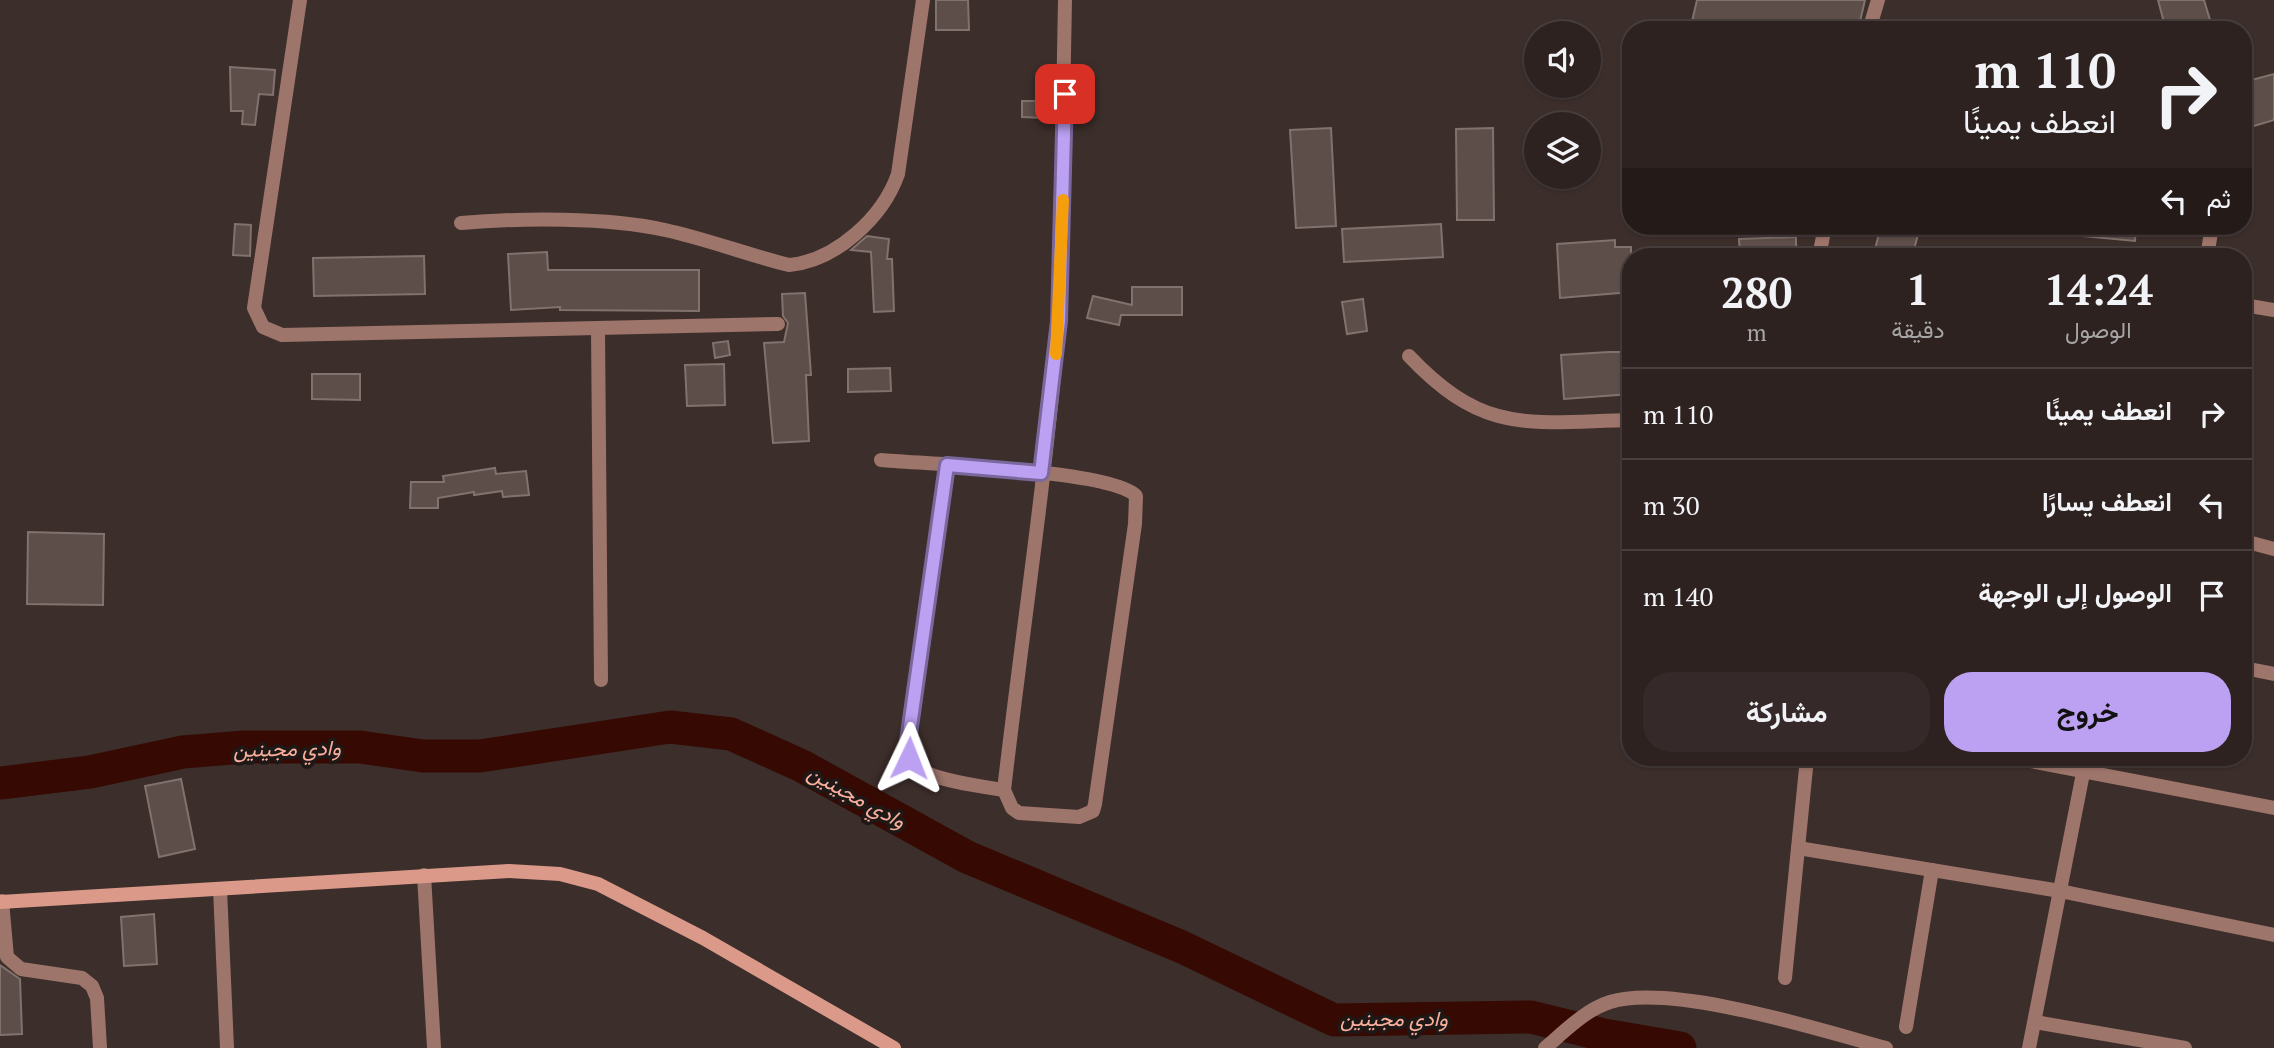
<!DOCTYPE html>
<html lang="ar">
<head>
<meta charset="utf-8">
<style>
	:root { --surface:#2d2220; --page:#352a29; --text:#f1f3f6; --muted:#a7a4a5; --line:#483f3e; --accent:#bca0f2 }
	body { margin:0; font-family:"PT Serif",Vazirmatn,serif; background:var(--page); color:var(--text); direction:rtl; height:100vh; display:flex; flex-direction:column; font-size:26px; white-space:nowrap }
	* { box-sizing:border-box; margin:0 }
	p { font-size:23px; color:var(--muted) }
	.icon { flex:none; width:38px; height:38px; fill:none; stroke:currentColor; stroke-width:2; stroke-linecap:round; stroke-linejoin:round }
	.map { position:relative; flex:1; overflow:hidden; direction:ltr }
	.sheet { position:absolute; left:1622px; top:248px; width:630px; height:518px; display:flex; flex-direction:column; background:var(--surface); border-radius:28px; box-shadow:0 2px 5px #0004,0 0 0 2px var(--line); direction:rtl }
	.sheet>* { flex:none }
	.banner { position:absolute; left:1622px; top:21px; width:630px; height:214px; border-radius:28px; box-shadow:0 2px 5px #0004,0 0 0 2px var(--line); direction:rtl; background:#2d2220; color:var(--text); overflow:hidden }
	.buttons { position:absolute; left:1524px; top:21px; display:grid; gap:14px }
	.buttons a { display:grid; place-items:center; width:77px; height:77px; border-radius:50%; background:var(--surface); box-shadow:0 2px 5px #0004,0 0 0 2px var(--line); font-size:35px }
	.pin { position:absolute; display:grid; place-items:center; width:60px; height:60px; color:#fff; margin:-30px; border-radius:14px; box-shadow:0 4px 10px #0006 }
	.me { position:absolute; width:77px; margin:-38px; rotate:2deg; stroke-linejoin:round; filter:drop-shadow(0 0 5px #0008) }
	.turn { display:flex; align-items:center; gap:24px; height:147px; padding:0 21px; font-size:32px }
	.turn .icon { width:91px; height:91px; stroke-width:2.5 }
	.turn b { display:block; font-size:49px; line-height:60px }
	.then { display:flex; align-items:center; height:66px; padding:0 21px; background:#0003; gap:14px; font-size:26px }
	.eta { display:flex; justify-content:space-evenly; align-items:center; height:119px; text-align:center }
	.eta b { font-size:42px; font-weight:700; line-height:49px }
	.cta { display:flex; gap:14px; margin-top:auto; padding:14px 21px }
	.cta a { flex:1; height:80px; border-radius:28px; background:var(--accent); color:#111; font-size:28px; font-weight:700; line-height:80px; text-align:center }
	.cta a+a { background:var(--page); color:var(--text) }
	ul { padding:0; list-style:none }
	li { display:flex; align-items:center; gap:21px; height:91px; padding:0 21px; border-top:2px solid var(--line) }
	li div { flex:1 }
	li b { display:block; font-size:26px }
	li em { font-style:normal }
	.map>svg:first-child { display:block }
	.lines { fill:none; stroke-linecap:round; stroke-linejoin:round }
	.river { stroke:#360a02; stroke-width:33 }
	.building { fill:#5d4e4a; stroke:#81726d; stroke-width:2 }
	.street { stroke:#9e756a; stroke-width:14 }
	.secondary { stroke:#db9a89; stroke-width:14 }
	.route-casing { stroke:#7a689d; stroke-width:18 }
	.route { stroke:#bca0f2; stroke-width:12 }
	.slow { stroke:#f59e0b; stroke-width:12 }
	.labels { text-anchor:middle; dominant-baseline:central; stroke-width:7; stroke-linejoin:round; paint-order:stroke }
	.water-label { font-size:21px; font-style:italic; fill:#f9af9c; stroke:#1e1817 }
</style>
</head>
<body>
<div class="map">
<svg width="2274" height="1048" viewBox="0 0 2274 1048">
	<rect width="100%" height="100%" fill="#3c2e2b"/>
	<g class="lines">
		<!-- river -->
		<polyline class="river" points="0,783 90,772 183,752 244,747 360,747 423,756 480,756 670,727 731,734 802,766 967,857 1182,947 1334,1020 1531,1017 1604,1035 1680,1048"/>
	</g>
	<!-- building -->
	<g class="building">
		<polygon points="936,0 968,0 969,30 936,30"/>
		<polygon points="1697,0 1865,0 1858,30 1690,30"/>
		<polygon points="2158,0 2204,0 2213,30 2166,30"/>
		<polygon points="230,67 275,70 273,95 259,94 255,125 242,124 243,111 231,111"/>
		<polygon points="2274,74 2274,120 2244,129 2244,82"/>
		<polygon points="1022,101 1045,101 1044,118 1022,117"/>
		<polygon points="1331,128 1336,226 1296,228 1290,130"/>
		<polygon points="1493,128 1494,220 1457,220 1456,129"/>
		<polygon points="235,224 251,225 250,256 233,255"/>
		<polygon points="1441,224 1443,257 1344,262 1342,229"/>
		<polygon points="1881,226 1898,226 1919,231 1912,257 1873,257"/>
		<polygon points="2084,226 2136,226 2135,241 2083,236"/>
		<polygon points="867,236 889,239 887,259 892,259 894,311 874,312 871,252 851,250"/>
		<polygon points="1796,237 1796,257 1740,257 1739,239"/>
		<polygon points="1615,240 1615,247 1631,247 1631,292 1560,298 1557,244"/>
		<polygon points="547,252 548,270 699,270 699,311 560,310 560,307 511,310 508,254"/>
		<polygon points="424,256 425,294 314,296 313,258"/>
		<polygon points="1132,287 1182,287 1182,315 1121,315 1119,325 1087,318 1093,296 1132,305"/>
		<polygon points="805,293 811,375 806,375 809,441 773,443 764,343 784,342 788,323 783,316 782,294"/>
		<polygon points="1363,299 1367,331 1347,334 1342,302"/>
		<polygon points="728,341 730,355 715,358 713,343"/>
		<polygon points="1609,352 1631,352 1631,394 1564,399 1561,355"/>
		<polygon points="724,364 725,405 687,406 685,365"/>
		<polygon points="890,368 891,391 848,392 848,369"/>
		<polygon points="312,374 360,374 360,400 312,399"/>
		<polygon points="495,468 496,474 526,471 529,495 503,497 502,491 474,495 474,492 438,498 438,508 410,508 411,482 444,482 443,476"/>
		<polygon points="28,532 104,534 103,605 27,604"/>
		<polygon points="181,779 195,849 159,857 145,786"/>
		<polygon points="154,914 157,964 124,966 121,917"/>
		<polygon points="0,965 20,979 22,1034 0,1035"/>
	</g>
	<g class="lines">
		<!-- street -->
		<g class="street">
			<polyline points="300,0 254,308 263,327 282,335 778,324"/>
			<polyline points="1869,30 1878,0"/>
			<path d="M461,223C520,218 608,217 665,230C707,239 748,255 789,265C836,261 883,217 898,174L923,0"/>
			<polyline points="1819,257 1825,226"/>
			<polyline points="2207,257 2212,226"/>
			<polyline points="2244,305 2274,310"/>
			<polyline points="598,330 601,680"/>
			<path d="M1409,356C1485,436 1529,422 1631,420"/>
			<path d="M881,460C924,464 1112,470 1136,496L1135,524L1095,804L1093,811L1079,817L1019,813L1012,808L1004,790C1022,634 1046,477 1059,321L1065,0"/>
			<path d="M947,465L908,741C909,750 908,761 916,767C931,780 984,787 1004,790"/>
			<polyline points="2244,541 2274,549"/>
			<polyline points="2244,668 2274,674"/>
			<polyline points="2015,758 2274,808"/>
			<polyline points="1798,848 2060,891 2274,935"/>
			<polyline points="424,875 434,1048"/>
			<polyline points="220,889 227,1048"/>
			<polyline points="2,901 7,957 21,969 82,978 92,986 97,998 100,1048"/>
			<polyline points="1785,978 1807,758"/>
			<polyline points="2035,1022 2185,1048"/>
			<polyline points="1906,1027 1932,870"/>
			<path d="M1545,1048C1565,1031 1585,1010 1610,1002C1673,983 1820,1030 1886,1048"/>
			<polyline points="2029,1048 2086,758"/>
		</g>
		<!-- secondary -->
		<polyline class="secondary" points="0,902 509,871 560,874 598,884 703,938 894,1048"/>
	</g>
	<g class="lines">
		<defs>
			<polyline id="route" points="909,758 908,741 947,465 1041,473 1059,321 1065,94"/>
		</defs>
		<!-- route casing -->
		<use href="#route" class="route-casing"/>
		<!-- route -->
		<use href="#route" class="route"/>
		<!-- slow -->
		<polyline class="slow" points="1056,354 1063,200"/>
	</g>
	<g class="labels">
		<!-- water labels -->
		<g class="water-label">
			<text transform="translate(287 748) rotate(-1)">وادي مجينين</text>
			<text transform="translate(857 796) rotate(29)">وادي مجينين</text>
			<text x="1394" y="1018">وادي مجينين</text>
		</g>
	</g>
</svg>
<div class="buttons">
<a><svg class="icon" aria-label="sound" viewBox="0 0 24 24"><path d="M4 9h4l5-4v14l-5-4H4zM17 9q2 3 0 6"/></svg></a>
<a><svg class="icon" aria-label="layers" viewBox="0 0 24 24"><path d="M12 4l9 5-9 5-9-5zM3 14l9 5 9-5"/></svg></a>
</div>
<div class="pin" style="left:1065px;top:94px;background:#d93025"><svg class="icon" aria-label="arrive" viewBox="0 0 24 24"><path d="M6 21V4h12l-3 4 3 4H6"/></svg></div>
<svg class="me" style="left:909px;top:758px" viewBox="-20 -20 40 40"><path d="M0-17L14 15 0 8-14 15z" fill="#bca0f2" stroke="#fff" stroke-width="4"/></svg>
<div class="banner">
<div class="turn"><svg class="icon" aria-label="right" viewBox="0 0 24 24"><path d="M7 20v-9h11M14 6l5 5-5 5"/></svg><div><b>110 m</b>انعطف يمينًا</div></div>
<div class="then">ثم<svg class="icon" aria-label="left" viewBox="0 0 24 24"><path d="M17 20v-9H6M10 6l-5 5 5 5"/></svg></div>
</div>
<section class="sheet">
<div class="eta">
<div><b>14:24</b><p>الوصول</p></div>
<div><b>1</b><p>دقيقة</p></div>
<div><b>280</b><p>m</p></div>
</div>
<ul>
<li><svg class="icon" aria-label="right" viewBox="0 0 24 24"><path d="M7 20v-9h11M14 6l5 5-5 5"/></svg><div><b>انعطف يمينًا</b></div><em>110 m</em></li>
<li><svg class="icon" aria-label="left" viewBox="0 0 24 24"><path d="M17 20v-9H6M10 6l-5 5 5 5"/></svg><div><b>انعطف يسارًا</b></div><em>30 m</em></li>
<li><svg class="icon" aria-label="arrive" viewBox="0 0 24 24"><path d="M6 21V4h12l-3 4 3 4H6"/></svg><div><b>الوصول إلى الوجهة</b></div><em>140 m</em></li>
</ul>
<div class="cta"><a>خروج</a><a>مشاركة</a></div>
</section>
</div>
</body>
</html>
